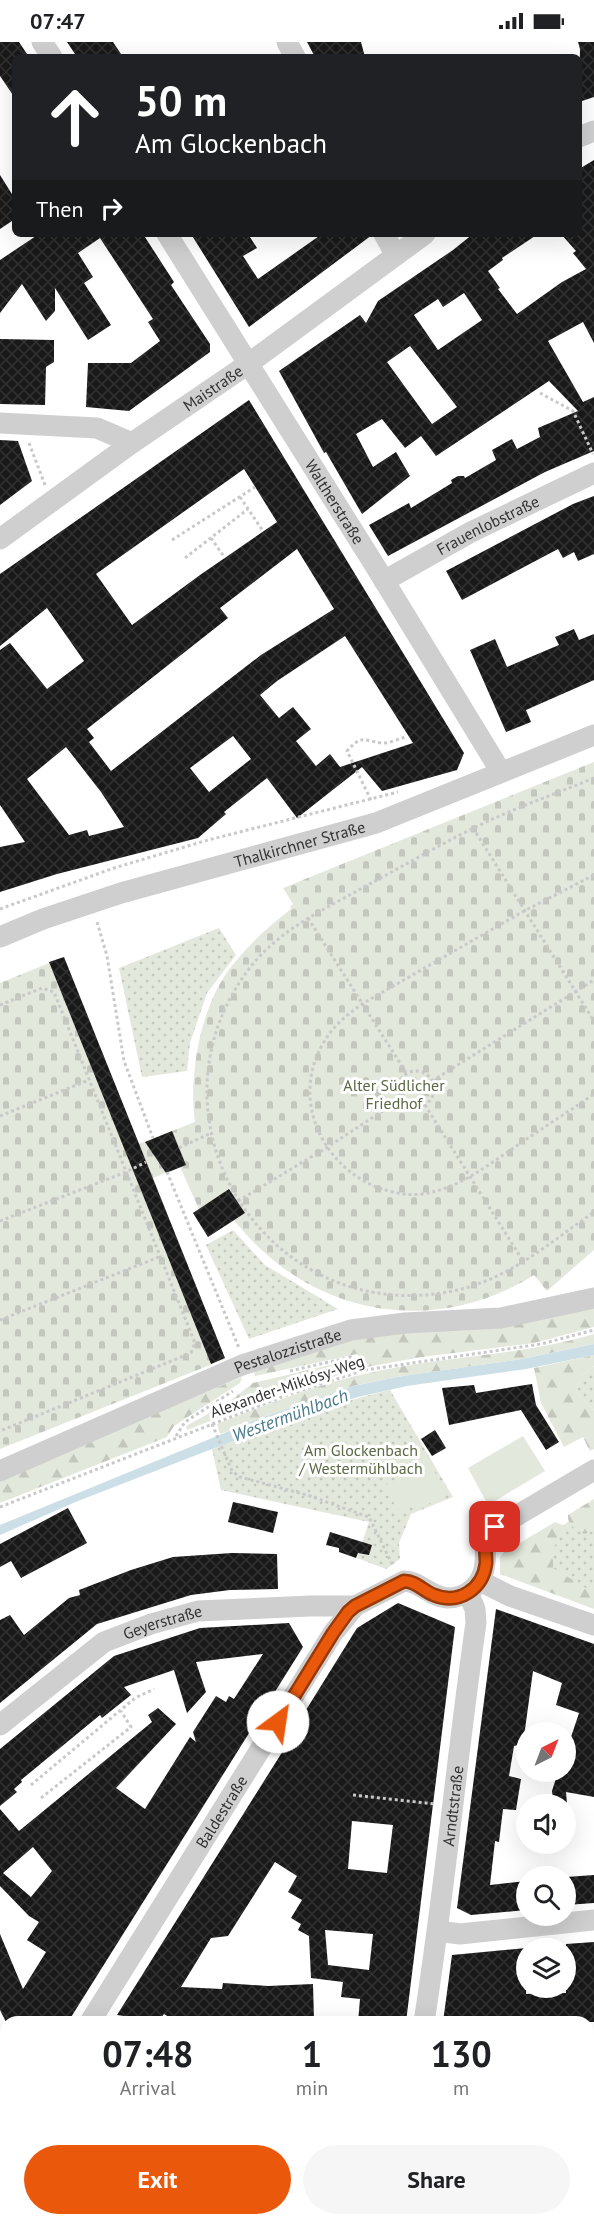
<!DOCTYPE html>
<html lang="en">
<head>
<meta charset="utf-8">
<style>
	:root { --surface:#fff; --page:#f6f6f6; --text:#202124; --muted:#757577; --accent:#ea580c }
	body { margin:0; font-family:"PT Sans",sans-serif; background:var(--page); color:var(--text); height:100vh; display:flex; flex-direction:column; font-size:22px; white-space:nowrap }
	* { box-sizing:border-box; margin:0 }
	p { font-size:20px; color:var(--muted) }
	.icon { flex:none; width:33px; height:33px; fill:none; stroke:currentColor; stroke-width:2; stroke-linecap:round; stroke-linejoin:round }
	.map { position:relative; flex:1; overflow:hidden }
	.drawer { position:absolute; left:0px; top:1974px; width:594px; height:210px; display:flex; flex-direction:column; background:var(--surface); border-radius:18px 18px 0 0; box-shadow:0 6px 24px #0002 }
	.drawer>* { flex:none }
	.guide { position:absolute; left:12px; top:12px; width:570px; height:183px; border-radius:9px; box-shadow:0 6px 24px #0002; background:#202124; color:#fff; overflow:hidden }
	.needle { width:39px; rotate:42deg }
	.controls { position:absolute; left:516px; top:1680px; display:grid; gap:12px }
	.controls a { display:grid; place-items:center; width:60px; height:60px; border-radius:50%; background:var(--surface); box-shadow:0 6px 24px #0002; font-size:30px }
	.pin { position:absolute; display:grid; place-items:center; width:51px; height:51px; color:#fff; margin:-26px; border-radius:12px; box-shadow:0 3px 9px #0006 }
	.me { position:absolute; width:66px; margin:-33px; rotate:31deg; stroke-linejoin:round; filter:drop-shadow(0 0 4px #0008) }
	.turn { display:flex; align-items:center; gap:21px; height:126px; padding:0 24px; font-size:27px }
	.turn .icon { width:78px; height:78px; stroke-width:2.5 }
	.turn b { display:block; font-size:42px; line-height:51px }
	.then { display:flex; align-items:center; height:57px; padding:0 24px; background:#0003; gap:12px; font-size:22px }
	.eta { display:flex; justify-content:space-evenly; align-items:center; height:102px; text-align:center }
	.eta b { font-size:36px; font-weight:800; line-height:42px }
	.button { display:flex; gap:12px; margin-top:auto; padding:12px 24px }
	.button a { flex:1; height:69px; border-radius:36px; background:var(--accent); color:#fff; font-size:24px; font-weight:800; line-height:69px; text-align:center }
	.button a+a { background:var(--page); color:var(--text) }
	.status { display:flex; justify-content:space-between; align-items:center; height:42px; padding:0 30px; background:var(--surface); direction:ltr }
	.status svg { height:16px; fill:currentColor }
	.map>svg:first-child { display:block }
	.green { fill:url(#green-dots) }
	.forest { fill:url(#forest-firs) }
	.cemetery { fill:url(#cemetery-stones) }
	.pitch { fill:#e3e8dc }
	.water { fill:#cddfe6 }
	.building { fill:url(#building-cross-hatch); fill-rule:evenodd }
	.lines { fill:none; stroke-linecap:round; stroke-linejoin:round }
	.path { stroke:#c9c9c9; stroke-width:3; stroke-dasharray:3 3; stroke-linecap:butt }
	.minor { stroke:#cfcfcf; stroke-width:21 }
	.major { stroke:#aaa; stroke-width:27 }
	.route-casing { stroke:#983908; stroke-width:15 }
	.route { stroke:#ea580c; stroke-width:10 }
	.labels { text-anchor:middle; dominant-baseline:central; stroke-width:6; stroke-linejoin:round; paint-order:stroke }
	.street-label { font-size:16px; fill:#323232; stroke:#fff }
	.park-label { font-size:16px; fill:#5a6944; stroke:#fff }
	.water-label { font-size:18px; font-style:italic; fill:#49798b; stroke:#fff }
</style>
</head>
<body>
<div class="status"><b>07:47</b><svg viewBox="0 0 49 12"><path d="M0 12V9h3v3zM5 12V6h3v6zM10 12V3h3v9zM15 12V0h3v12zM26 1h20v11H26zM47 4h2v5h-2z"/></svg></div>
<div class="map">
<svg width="594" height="2184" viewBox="0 0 594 2184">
	<defs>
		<pattern id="green-dots" width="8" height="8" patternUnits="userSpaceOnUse" patternTransform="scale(1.5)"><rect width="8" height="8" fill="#e3e8dc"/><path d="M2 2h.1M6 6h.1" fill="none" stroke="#c3c7bd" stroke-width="1.8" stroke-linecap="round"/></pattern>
		<pattern id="forest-firs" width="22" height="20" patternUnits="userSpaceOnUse" patternTransform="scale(1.5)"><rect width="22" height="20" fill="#e3e8dc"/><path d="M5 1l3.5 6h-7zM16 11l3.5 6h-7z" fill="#c3c7bd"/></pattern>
		<pattern id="cemetery-stones" width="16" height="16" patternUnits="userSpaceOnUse" patternTransform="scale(1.5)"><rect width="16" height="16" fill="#e3e8dc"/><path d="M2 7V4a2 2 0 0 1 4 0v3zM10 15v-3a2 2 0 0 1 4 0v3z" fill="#c3c7bd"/></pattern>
		<pattern id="building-cross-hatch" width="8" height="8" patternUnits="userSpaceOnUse" patternTransform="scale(1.5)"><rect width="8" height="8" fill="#191919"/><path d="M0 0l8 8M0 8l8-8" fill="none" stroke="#323232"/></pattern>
	</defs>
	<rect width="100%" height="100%" fill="#fff"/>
	<!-- green -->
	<g class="green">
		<polygon points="219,886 236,913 207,951 190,1001 187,1029 142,1035 119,926"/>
		<polygon points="233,1188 265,1223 338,1267 249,1297 206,1203"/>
		<polygon points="594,1324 594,1368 576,1350 581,1334"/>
		<path d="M390,1348L453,1455L411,1472L399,1501L400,1517L386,1527L357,1516L369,1480L221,1448L212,1407C270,1385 329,1362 390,1348Z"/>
		<polygon points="594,1464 594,1559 515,1513"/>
		<polygon points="6,2079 6,2109 0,2100 0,2080"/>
		<polygon points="33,2178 58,2178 58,2184 34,2184"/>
	</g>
	<!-- forest -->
	<g class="forest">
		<polygon points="594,1258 594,1285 534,1301 422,1315 367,1325 357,1312 255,1334 254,1329 339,1299"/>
		<path d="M594,1292V1302L522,1317L403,1334L353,1344L220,1392L217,1382C266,1363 317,1342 369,1331C443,1314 520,1314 594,1292Z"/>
		<polygon points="594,1313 594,1324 581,1334 576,1350 594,1368 594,1407 590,1409 583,1395 564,1405 541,1361 534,1326"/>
		<polygon points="351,1318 356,1322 356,1328 298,1345 187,1388 186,1384 226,1362 253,1341"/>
		<polygon points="242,1335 240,1341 174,1384 167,1395 0,1461 0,1435"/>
		<path d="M594,1457V1489L584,1492C576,1488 567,1483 568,1473Z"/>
		<polygon points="555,1480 565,1484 566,1493 559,1496 553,1507 553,1526 594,1551 594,1567 500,1532 500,1515 503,1511"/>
	</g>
	<!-- cemetery -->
	<path class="cemetery" d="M594,720V1208L547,1249L534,1233C432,1297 308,1273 234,1178L208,1195L193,1171L199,1167L180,1125L153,1136L225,1317L0,1407V941L64,915L139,1102L195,1080C188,1033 201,963 231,925C249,902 269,884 291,867L290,865L293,862L283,846Z"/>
	<!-- pitch -->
	<g class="pitch">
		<polygon points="523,1394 545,1429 488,1463 468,1426"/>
		<polygon points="417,1398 447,1452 419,1467 415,1461 399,1470 384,1444 400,1435 389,1414"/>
	</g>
	<!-- water -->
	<polygon class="water" points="594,1302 594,1313 526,1327 407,1344 358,1355 308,1371 212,1407 78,1459 0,1493 0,1483 256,1378 353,1344 403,1334 522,1317"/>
	<!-- building -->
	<g class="building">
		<polygon points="0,0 19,0 29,15 15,15 15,56 0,34"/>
		<polygon points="67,0 113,0 123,15 77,15"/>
		<polygon points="307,0 361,0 365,15 315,15"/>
		<polygon points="578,0 594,0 594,55 579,60 580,7"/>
		<path d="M594,118V301L583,280L548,299L583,360L594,355V409L545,430L388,514L369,483L409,461L411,466L452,441L451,438L458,434H464L465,436L496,418L492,408L512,397L517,407L540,395L538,386L578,369L549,339L436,414L421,394L405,406L382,377L356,392L373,425L396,410L410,434L362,472L326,410L324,411L279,329L360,273L366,281L378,259L453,208L473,192H538L502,216L503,218L488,229L500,246L498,247L517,272L562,240L586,227L573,211L576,209L561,192H579V127ZM464,251L482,278L438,308L414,273L438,257L443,265ZM410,304L457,365L432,382L387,320Z"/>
		<polygon points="0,133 15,157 15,177 0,187"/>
		<polygon points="39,192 143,192 174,240 171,243 210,302 210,310 129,369 86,365 88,321 131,321 160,299 148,280 153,277 100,196 78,211 93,235 84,241 111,283 88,298 55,246 55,269 46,279 22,242 0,271 0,218"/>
		<polygon points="191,192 248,192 257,206 243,214 258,237 322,192 372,193 249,285"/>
		<polygon points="0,297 54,298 54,320 46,325 45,363 0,362"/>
		<path d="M249,358L464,711L457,728L382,749L362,725L297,776L267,736L224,770L226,772L198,796L57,832L0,850V805L25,800L0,763V608L10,601L47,647L84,619L47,566L0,604V532ZM244,427L277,480L200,533L132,583L96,532ZM297,507L334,567L261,613L111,729L89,700L94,696L87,687L228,576L220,566ZM345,594L413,701L340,725L330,712L316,724L296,699L311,687L293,665L279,676L260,653L277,639ZM233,694L251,717L209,750L190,726ZM66,705L101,750L124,785L89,794L87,788L69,793L27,737Z"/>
		<polygon points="0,398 18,399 32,439 0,463"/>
		<polygon points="594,454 594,512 578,519 574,510 563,516 558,507 462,558 446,529 573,462"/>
		<polygon points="574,587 579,598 594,592 594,638 526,668 531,680 506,690 470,608 495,597 507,625 559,603 555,595"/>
		<polygon points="64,915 225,1316 211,1322 49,920"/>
		<polygon points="172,1089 186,1123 166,1131 145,1100"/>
		<polygon points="229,1147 245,1171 208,1195 193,1171"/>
		<polygon points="532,1342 536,1363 559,1400 546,1408 521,1368 449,1383 442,1346 474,1343 476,1351"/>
		<polygon points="435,1388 446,1406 432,1414 421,1397"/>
		<polygon points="233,1460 278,1470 273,1491 228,1480"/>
		<polygon points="68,1466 87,1501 21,1536 11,1519 0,1525 0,1502"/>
		<polygon points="330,1490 372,1503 369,1513 358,1511 356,1516 339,1510 339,1506 326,1503"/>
		<polygon points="232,1511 277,1512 278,1547 230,1548 191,1553 97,1582 0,1661 0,1578 10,1573 24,1593 69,1556 80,1553 79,1548 131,1528 173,1515"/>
		<path d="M398,1561L455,1585L406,1980H358L360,1957L341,1955L343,1940L311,1936L309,1894L298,1888L301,1882L291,1876L302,1858L288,1850L297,1834L275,1820L228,1894L211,1896L181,1945L222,1947L223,1941L268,1944L313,1942L314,1977L288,1980L220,1978V1980H177L164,1972L159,1979L117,1973L308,1669L306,1668L357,1586ZM352,1779L393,1783L387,1831L348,1827ZM325,1888L373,1892L369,1928L328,1923Z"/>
		<polygon points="496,1567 594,1602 594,1755 566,1750 567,1762 553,1762 552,1749 558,1730 566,1730 566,1696 570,1698 579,1671 556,1663 562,1641 533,1629 523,1702 514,1704 509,1734 521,1737 516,1768 503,1767 499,1800 495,1799 490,1843 526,1839 526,1868 471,1873 457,1866"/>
		<path d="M289,1581L303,1605L68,1980H6L0,1968V1892L23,1947L46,1910L27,1898L39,1880L29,1874L0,1844V1767L19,1789L152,1680L148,1673L158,1666L176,1682L116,1746L145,1767L190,1695L196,1700L193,1690L216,1654L226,1660L229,1654L234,1657L263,1612L196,1620L206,1650L187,1671L174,1628L124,1645L131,1653L102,1676L100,1673L21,1738L22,1740L14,1747L17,1750L0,1764V1707L114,1614L200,1586ZM33,1805L52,1829L31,1855L3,1831Z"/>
		<polygon points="594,1833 594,1861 566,1863 566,1835"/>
		<polygon points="594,1900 594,1980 443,1980 452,1913 526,1906 526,1952 566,1951 566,1902"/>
	</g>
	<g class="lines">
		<!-- path -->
		<g class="path">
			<polyline points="540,351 573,369 593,412"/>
			<polyline points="29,401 45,443"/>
			<polyline points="240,455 263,489"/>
			<polyline points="211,496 225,516"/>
			<polyline points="172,498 255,445"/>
			<polyline points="185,516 248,467"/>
			<path d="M594,736C553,753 511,767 472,787C435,805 400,826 364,845C325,867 281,887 252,923C132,1075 269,1291 457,1248C509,1237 552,1199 594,1170"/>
			<path d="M371,758L347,709C361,693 363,698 381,701C388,702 398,697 405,695"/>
			<polyline points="473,786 594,979"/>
			<path d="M594,833L524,869L362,962C347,973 333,984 324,1000C289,1057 323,1127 382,1147C394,1151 409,1154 422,1152C458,1147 485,1125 515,1105C541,1087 568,1070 594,1052"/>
			<polyline points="0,867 114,826 208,798 398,750"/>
			<polyline points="308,876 407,1032"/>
			<polyline points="97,880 107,914 124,1019 153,1096"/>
			<polyline points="0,963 42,946 54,950 195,1301 191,1311 0,1389"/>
			<circle cx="416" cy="1047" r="18"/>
			<polyline points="432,1039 594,938"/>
			<polyline points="425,1063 523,1219"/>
			<polyline points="0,1074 89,1038"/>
			<polyline points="179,1106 211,1091"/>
			<polyline points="167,1130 239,1306"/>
			<polyline points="238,1159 326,1106 401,1057"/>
			<polyline points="0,1179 126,1130 146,1120"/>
			<polyline points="0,1278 159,1215"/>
			<polyline points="290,1329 351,1315 365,1328"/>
			<polyline points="212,1382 232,1429 240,1435 307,1453 369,1475 393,1524"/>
			<polyline points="176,1394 185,1380 233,1349"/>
			<polyline points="0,1465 287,1353 365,1328 541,1302 594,1288"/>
			<polyline points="31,1743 135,1656 154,1647"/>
			<polyline points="353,1753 435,1762"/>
			<polyline points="41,1756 131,1685 121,1669"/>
			<polyline points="0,2125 2,2124"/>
			<polyline points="62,2184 63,2178"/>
		</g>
		<!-- minor -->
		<g class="minor">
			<polyline points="42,0 52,15"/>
			<polyline points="287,0 295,15"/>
			<polyline points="579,95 594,89"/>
			<path id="s1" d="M167,192L377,527L501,730"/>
			<polyline points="384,192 395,212"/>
			<polyline points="0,381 97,386 132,401"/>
			<path id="s2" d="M0,497L132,401L248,322L425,192"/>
			<path id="s3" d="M384,539L471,490L594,431"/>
			<path id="s4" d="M0,895L43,877L121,851L376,781L594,693"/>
			<path id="s5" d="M0,1429L242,1323L351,1288L405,1281L501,1276L594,1256"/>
			<polyline points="480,1539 510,1554 594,1583"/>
			<path id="s6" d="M0,1683L104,1600L151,1582L198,1569L311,1564H355L404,1539C420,1539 430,1555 447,1556C468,1556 483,1542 485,1521C487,1510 482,1499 489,1490L594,1428"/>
			<polyline points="438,1889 460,1892 594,1878"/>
			<path id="s7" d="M90,1980L333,1591L355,1564"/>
			<path id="s8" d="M424,1980C445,1847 457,1713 476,1581L475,1567L468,1551"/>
		</g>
		<!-- major -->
		<g class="major">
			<polyline points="0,2046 6,2047"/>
			<polyline points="588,2083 594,2083"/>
			<polyline points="0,2169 6,2156"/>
		</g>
	</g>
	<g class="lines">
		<defs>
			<path id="route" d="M278,1680L333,1591L348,1570L355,1564L404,1539C416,1539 423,1549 434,1553C459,1563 483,1547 486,1521C486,1513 485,1505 485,1497L495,1485"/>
		</defs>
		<!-- route casing -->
		<use href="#route" class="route-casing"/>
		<!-- route -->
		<use href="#route" class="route"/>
	</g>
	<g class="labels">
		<!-- street labels -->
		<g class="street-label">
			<text stroke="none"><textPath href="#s2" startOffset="261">Maistraße</textPath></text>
			<text stroke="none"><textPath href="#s1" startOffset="316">Waltherstraße</textPath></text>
			<text stroke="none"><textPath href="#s3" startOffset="118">Frauenlobstraße</textPath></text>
			<text stroke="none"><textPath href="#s4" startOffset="314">Thalkirchner Straße</textPath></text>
			<text stroke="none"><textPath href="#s5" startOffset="312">Pestalozzistraße</textPath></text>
			<text transform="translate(287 1344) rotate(-19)">Alexander-Miklósy-Weg</text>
			<text stroke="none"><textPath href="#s6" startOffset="195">Geyerstraße</textPath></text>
			<text stroke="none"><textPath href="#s8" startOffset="218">Arndtstraße</textPath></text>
			<text stroke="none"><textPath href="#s7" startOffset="248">Baldestraße</textPath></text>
		</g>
		<!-- park labels -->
		<g class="park-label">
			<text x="394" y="1043">Alter Südlicher<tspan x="394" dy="18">Friedhof</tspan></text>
			<text x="361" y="1408">Am Glockenbach<tspan x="361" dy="18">/ Westermühlbach</tspan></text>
		</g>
		<!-- water labels -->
		<g class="water-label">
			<text transform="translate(290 1373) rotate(-20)">Westermühlbach</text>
		</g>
	</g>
</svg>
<div class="controls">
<a><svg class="needle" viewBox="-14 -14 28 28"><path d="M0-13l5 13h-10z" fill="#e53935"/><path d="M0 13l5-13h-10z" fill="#757577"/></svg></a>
<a><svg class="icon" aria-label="sound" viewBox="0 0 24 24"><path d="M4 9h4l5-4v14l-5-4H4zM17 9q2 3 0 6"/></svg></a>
<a><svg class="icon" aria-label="search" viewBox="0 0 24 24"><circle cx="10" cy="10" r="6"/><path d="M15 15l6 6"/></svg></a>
<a><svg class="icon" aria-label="layers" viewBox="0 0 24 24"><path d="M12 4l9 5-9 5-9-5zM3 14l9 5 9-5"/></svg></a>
</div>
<div class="pin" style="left:495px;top:1485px;background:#d93025"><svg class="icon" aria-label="arrive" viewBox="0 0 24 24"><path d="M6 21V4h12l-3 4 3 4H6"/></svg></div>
<svg class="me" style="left:278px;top:1680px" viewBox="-20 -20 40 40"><circle r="19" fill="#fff"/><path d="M0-13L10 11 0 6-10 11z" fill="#ea580c"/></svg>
<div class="guide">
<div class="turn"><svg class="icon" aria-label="ahead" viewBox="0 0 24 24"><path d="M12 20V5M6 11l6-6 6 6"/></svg><div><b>50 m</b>Am Glockenbach</div></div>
<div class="then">Then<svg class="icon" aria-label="right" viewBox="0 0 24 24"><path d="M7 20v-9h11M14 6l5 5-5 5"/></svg></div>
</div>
<section class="drawer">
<div class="eta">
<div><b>07:48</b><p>Arrival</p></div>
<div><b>1</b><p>min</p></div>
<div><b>130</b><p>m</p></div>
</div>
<div class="button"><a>Exit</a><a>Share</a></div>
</section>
</div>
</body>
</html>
